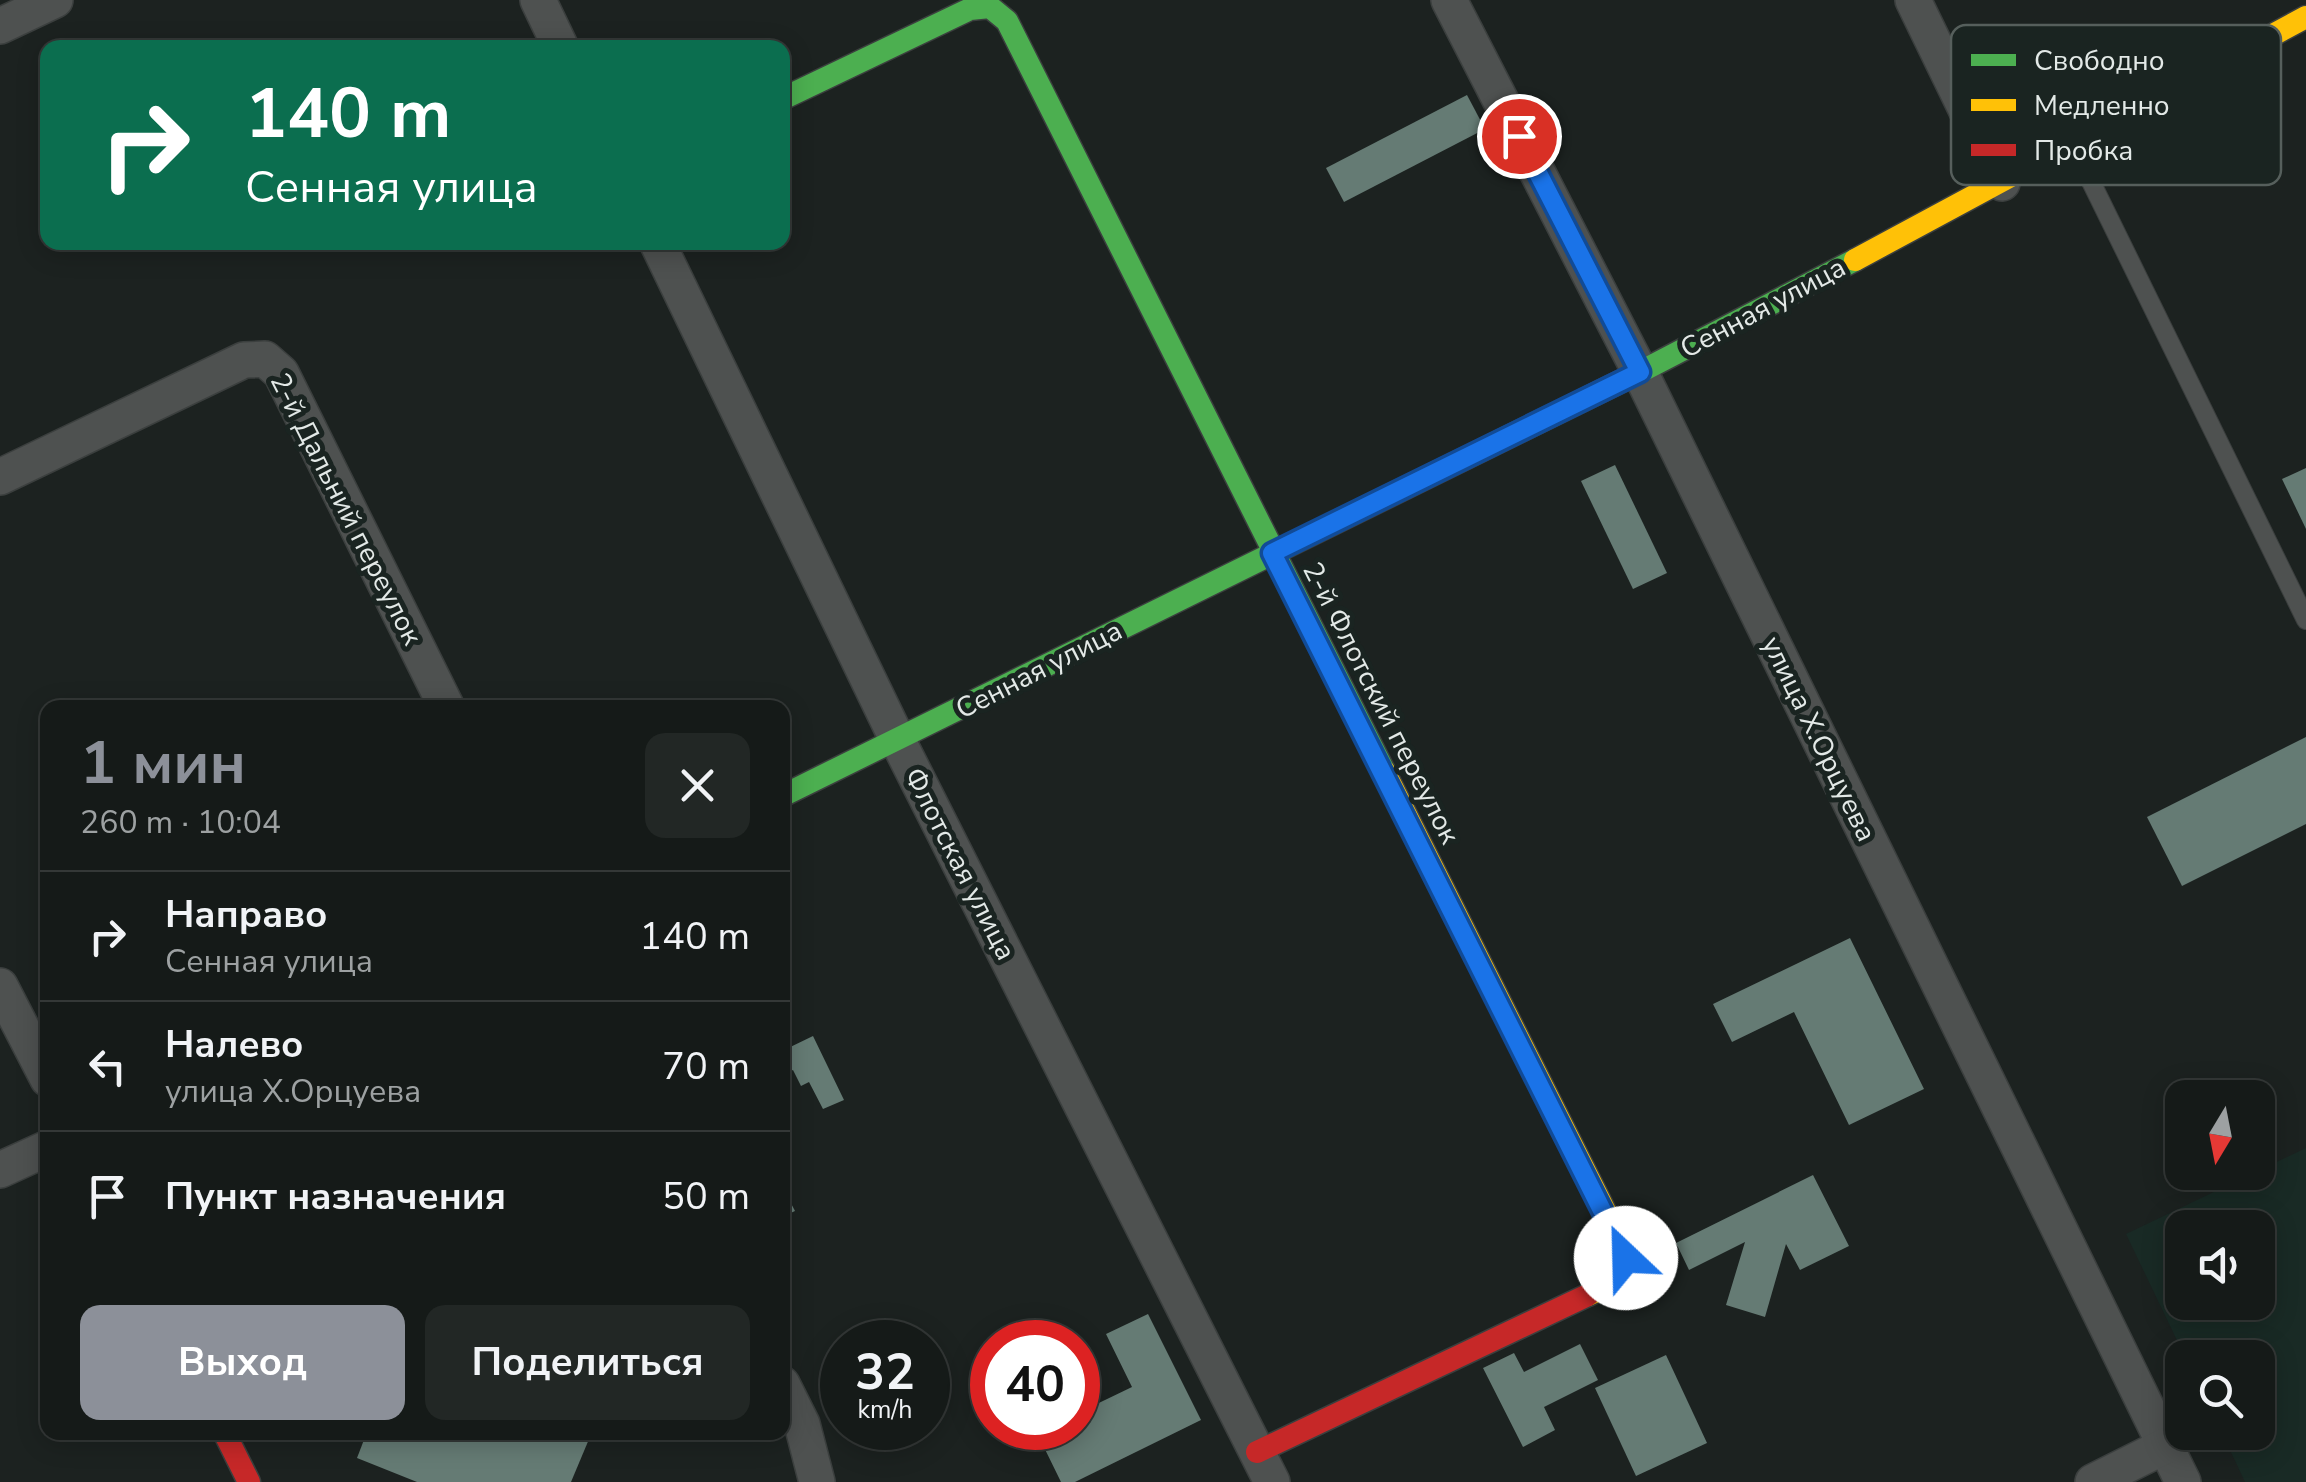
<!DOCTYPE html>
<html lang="ru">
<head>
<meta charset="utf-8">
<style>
	:root { --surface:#151a18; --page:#222725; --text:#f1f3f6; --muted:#9da1a2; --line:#343837; --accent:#8c9099 }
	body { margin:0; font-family:"Nunito Sans",sans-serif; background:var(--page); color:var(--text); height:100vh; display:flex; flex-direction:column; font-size:38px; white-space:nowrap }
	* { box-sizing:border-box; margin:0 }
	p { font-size:32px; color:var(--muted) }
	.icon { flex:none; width:55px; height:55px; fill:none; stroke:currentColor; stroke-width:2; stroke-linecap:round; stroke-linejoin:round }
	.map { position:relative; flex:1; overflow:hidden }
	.details { position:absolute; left:40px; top:700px; width:750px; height:740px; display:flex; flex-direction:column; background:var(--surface); border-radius:20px; box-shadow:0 5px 25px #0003,0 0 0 2px var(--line) }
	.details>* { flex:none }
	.top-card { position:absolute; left:40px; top:40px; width:750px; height:210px; border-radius:20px; box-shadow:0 5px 25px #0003,0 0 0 2px var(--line); background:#0b6e4f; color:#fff; overflow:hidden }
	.needle { width:65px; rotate:190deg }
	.tools { position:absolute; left:2165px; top:1080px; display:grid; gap:20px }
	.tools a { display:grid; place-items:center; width:110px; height:110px; border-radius:20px; background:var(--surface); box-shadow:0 5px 25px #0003,0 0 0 2px var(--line); font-size:50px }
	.speed { position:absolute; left:820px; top:1320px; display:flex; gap:20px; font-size:50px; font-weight:700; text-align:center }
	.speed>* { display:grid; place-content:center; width:130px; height:130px; border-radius:50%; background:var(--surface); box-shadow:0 5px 25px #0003,0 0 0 2px var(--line); line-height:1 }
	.speed small { font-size:25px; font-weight:400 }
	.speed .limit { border:15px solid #d22; background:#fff; color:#111 }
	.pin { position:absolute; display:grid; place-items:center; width:85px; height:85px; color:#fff; margin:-42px; border:5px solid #fff; border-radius:50%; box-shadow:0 2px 10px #0007 }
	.me { position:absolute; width:110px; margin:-55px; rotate:336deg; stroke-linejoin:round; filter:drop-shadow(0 0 8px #0008) }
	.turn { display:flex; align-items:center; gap:35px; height:210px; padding:0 40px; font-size:45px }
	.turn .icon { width:130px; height:130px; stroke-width:2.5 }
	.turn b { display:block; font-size:70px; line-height:85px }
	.round { display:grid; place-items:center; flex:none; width:105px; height:105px; border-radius:20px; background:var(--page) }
	.summary { display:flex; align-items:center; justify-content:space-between; height:170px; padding:0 40px }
	h1 { font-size:60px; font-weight:700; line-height:75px; color:var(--accent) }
	.primary-button { display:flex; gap:20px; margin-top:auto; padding:20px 40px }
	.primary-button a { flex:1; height:115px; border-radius:20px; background:var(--accent); color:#fff; font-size:40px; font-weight:700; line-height:115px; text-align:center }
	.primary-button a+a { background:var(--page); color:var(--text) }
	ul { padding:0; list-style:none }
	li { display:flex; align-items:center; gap:30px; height:130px; padding:0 40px; border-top:2px solid var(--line) }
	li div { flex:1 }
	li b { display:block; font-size:38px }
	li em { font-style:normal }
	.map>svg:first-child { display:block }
	.built { fill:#192a25; fill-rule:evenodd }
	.building { fill:#657b74 }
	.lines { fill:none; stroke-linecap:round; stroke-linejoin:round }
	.lane-casing { stroke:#3b3f3e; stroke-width:20 }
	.street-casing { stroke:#3b3f3e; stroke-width:38 }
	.fast-casing { stroke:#3b3f3e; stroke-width:25 }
	.slow-casing { stroke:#3b3f3e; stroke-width:25 }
	.jam-casing { stroke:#3b3f3e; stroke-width:25 }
	.lane { stroke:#4e5150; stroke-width:18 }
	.street { stroke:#4e5150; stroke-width:35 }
	.fast { stroke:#4caf50; stroke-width:22 }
	.slow { stroke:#ffc107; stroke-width:22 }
	.jam { stroke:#c62828; stroke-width:22 }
	.route-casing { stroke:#114b97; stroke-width:25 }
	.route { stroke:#1a73e8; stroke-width:18 }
	.labels { text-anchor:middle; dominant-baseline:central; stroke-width:10; stroke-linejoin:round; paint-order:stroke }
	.street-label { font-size:28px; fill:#e3e9e7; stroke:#1a2421 }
	.key { fill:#1a2421; stroke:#565f5c; stroke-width:2.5 }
	.key-label { font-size:28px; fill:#e3e9e7 }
</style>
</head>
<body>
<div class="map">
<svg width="2306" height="1482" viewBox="0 0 2306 1482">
	<rect width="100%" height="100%" fill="#1c2220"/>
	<!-- built -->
	<path class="built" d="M2306,1148V1482H2245L2222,1433L2258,1432V1358L2185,1357L2126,1234ZM2182,1228H2258V1302H2182Z"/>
	<!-- building -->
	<g class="building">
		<polygon points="1467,95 1485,129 1344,202 1326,168"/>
		<polygon points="1615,465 1667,573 1633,589 1581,481"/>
		<polygon points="2306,468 2306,529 2282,479"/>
		<polygon points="2306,737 2306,824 2182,886 2147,817"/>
		<polygon points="1850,938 1924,1089 1849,1125 1794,1012 1732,1042 1713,1004"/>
		<polygon points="813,1036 844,1100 823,1109 809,1082 801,1086 793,1070 782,1075 782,1051"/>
		<polygon points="1813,1175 1849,1246 1800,1270 1786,1244 1765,1317 1726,1305 1745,1242 1689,1270 1676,1243"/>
		<polygon points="782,1186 795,1211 782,1217"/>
		<polygon points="1148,1314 1201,1420 1075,1482 1061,1482 1037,1433 1048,1428 1078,1428 1078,1413 1132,1387 1106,1334"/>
		<polygon points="1580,1344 1598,1380 1544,1407 1555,1430 1523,1447 1483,1368 1514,1353 1524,1372"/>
		<polygon points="1666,1355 1707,1443 1636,1476 1595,1388"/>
		<polygon points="367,1432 592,1432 571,1482 417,1482 357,1458"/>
	</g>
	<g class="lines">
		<defs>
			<polyline id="lane" points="2073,145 2306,620"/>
			<g id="street">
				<polyline points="538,0 561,48"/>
				<polyline points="1449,0 1640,372 2183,1482"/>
				<polyline points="1913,0 2002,183"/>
				<polyline points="0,26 55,0"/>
				<polyline points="657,242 898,741 1272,1482"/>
				<polyline points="0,477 244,360 265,359 281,373 447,708"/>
				<polyline points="0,986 48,1079"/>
				<polyline points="0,1170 48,1148"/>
				<polyline points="782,1384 802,1424 817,1482"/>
				<polyline points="2093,1482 2165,1446"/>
			</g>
			<g id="fast">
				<polyline points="782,99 970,9 990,7 1007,21 1384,771"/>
				<polyline points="782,796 1640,372 1855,260"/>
			</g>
			<g id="slow">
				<polyline points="1855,260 2306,17"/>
				<polyline points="1384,771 1623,1247 1624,1269 1610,1285 1588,1295"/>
			</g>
			<g id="jam">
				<polyline points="224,1432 249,1482"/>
				<polyline points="1257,1452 1588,1295"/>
			</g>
		</defs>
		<!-- lane casing -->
		<use href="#lane" class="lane-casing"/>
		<!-- street casing -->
		<use href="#street" class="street-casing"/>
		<!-- fast casing -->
		<use href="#fast" class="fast-casing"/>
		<!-- slow casing -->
		<use href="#slow" class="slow-casing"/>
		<!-- jam casing -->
		<use href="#jam" class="jam-casing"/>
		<!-- lane -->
		<use href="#lane" class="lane"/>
		<!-- street -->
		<use href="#street" class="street"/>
		<!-- fast -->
		<use href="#fast" class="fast"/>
		<!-- slow -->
		<use href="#slow" class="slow"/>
		<!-- jam -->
		<use href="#jam" class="jam"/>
	</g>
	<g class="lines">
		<defs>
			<polyline id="route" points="1519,136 1640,372 1272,553 1626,1258"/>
		</defs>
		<!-- route casing -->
		<use href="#route" class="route-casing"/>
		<!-- route -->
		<use href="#route" class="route"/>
	</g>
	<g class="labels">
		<!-- street labels -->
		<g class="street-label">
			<text transform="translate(1763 308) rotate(-28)">Сенная улица</text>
			<text transform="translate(346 509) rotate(63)">2-й Дальний переулок</text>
			<text transform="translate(1039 670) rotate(-27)">Сенная улица</text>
			<text transform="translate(1381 703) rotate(63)">2-й Флотский переулок</text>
			<text transform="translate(1819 739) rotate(64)">улица Х.Орцуева</text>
			<text transform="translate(960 864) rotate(63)">Флотская улица</text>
		</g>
	</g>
	<!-- legend -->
	<rect x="1951" y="25" width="330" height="160" rx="15" class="key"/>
	<rect x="1971" y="54" width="45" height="12" fill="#4caf50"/>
	<rect x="1971" y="99" width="45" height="12" fill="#ffc107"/>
	<rect x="1971" y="144" width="45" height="12" fill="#c62828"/>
	<g class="key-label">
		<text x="2034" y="70">Свободно</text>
		<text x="2034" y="115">Медленно</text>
		<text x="2034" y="160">Пробка</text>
	</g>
</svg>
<div class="tools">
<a><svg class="needle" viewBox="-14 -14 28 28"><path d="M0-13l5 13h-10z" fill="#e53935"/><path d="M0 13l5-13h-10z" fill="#9da1a2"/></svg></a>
<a><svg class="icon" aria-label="sound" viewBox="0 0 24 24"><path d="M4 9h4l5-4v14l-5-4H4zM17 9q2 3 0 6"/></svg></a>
<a><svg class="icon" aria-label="search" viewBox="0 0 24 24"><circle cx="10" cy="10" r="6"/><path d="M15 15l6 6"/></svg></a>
</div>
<div class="speed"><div>32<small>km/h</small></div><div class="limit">40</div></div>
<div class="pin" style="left:1519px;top:136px;background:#d93025"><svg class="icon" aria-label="arrive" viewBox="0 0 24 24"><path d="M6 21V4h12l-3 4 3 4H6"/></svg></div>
<svg class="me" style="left:1626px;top:1258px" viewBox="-20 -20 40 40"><circle r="19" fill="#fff"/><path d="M0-13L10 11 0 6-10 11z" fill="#1a73e8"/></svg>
<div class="top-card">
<div class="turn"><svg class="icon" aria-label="right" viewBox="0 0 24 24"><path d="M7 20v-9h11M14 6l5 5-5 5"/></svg><div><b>140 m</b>Сенная улица</div></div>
</div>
<section class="details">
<div class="summary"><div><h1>1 мин</h1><p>260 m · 10:04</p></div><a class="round"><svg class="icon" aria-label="close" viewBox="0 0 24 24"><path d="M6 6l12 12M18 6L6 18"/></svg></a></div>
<ul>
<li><svg class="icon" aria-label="right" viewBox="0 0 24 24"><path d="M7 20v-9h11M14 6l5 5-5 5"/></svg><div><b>Направо</b><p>Сенная улица</p></div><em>140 m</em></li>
<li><svg class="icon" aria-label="left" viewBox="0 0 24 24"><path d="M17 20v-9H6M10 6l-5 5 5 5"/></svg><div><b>Налево</b><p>улица Х.Орцуева</p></div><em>70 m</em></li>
<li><svg class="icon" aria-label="arrive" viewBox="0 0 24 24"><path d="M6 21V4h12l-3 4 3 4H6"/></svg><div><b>Пункт назначения</b></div><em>50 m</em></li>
</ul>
<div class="primary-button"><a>Выход</a><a>Поделиться</a></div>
</section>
</div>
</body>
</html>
